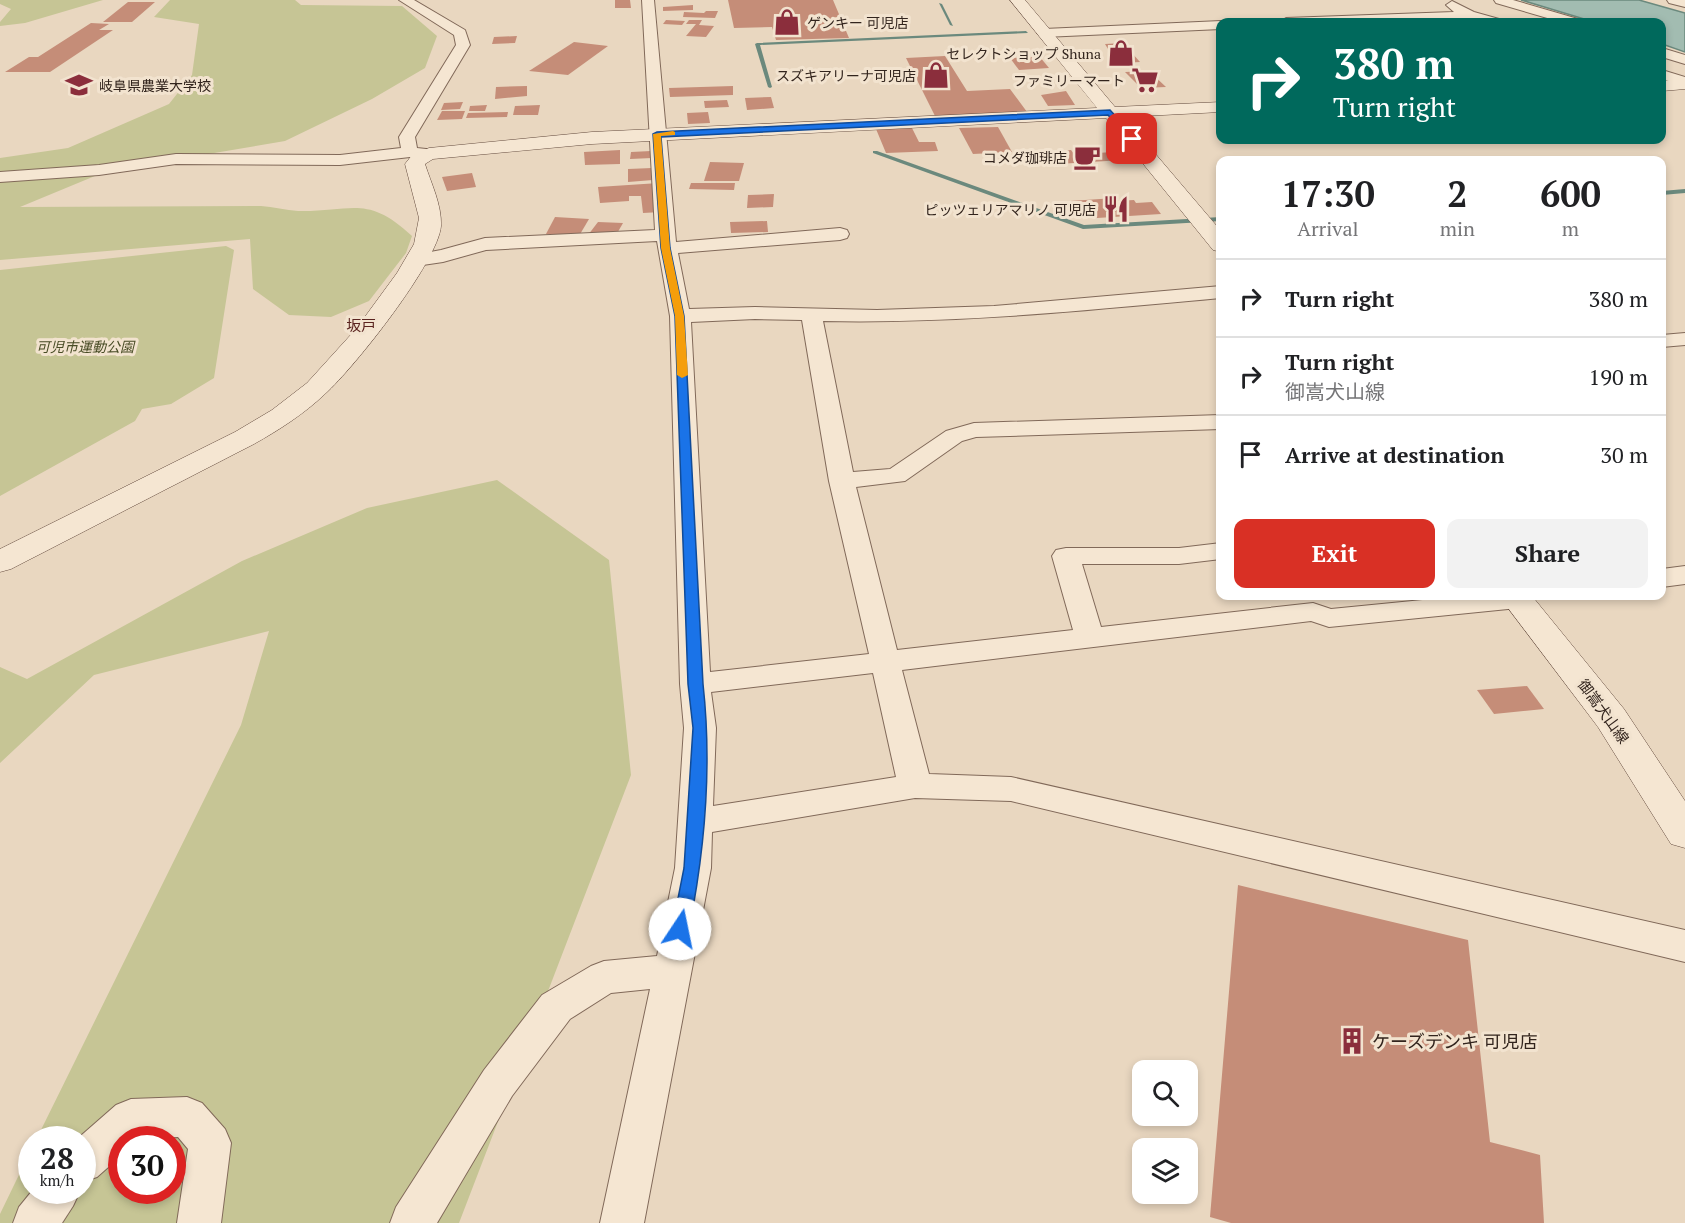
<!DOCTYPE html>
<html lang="en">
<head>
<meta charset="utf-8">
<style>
	:root { --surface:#fff; --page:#f2f2f2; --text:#202124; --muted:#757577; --line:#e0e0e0; --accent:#d93025 }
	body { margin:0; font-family:"PT Serif","Noto Sans JP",serif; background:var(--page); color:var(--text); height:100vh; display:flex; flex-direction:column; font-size:22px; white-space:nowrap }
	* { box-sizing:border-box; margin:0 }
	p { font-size:20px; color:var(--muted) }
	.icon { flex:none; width:33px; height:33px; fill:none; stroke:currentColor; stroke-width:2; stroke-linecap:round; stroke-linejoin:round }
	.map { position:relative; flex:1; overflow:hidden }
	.side { position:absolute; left:1216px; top:156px; width:450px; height:444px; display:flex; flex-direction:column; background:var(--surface); border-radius:12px; box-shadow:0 3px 9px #0003 }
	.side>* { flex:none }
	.hud { position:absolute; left:1216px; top:18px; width:450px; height:126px; border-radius:12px; box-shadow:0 3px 9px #0003; background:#00695c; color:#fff; overflow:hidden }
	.buttons { position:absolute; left:1132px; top:1060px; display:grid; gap:12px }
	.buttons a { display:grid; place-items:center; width:66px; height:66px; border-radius:12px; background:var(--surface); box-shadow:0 3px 9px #0003; font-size:30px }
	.speed { position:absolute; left:18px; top:1126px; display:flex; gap:12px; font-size:30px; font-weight:700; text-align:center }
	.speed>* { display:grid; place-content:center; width:78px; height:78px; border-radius:50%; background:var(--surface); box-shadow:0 3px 9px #0003; line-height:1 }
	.speed small { font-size:15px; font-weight:400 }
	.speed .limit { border:9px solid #d22; background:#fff; color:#111 }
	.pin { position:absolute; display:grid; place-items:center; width:51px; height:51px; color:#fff; margin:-26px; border-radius:12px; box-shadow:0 3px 9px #0006 }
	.me { position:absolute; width:66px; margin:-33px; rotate:11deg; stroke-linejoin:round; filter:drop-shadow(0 0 4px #0008) }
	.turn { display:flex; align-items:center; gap:21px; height:126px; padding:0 18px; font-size:27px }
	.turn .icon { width:78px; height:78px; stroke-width:2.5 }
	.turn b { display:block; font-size:42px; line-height:51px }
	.eta { display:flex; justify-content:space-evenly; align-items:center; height:102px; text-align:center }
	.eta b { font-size:36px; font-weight:700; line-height:42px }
	.button { display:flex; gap:12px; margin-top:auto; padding:12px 18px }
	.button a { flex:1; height:69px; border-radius:12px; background:var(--accent); color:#fff; font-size:24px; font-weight:700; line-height:69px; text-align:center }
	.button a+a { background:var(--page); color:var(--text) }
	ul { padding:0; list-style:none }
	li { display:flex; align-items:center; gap:18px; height:78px; padding:0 18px; border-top:2px solid var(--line) }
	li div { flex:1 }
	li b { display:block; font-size:22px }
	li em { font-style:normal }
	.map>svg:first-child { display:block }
	.green { fill:#c6c595; fill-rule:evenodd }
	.water { fill:#a2bcb1; stroke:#6b897d; stroke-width:1.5 }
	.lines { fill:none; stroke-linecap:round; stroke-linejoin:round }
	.stream { fill:#6b897d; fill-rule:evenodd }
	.building { fill:#c58d78 }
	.street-casing { stroke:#816959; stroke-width:2 }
	.secondary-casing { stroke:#634a3d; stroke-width:1 }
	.street { fill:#f5e6d2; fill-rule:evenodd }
	.secondary { fill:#f5e6d2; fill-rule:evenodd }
	.route { fill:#1a73e8; stroke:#114b97; stroke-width:1.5 }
	.slow { fill:#f59e0b }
	.labels { text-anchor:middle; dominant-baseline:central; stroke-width:6; stroke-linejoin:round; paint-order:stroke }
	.far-poi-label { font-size:14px; fill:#32241d; stroke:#f2e3cf; text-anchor:end }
	.far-park-label { font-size:14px; font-style:italic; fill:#484c25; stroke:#f2e3cf }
	.far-quarter-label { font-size:15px; fill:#5b2420; stroke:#f2e3cf }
	.street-label { font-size:15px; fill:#32241d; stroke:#f2e3cf }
	.near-poi-label { font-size:18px; fill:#32241d; stroke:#f2e3cf; text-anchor:start }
</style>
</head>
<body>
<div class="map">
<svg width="1685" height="1223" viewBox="0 0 1685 1223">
	<rect width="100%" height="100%" fill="#e9d7c0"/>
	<!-- green -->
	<g class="green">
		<polygon points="0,0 103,0 25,23 0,26 0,22 11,9 0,4"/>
		<path d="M170,0H295L301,5L402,6L437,36L425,68L372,99L285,141L107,171L20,207L261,206C273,207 286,210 298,211C352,212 367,194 412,236L406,253L369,301L331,317L289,315L253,289L250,239L0,260V158L68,148L169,104L192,75L199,24L154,17Z"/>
		<polygon points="226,246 234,250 214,378 171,404 142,409 135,421 0,496 0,270"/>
		<path d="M497,480L609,560L631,775L459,1223H0V1214L31,1150L32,1191H82V1140H36L241,725L269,631L94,675L0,763V667L27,679L242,561L367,508ZM122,1140H172V1191H122Z"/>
	</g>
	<!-- water -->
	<polygon class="water" points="1521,0 1639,0 1685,13 1685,52 1662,44 1662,22 1594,22"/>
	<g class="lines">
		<!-- stream -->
		<g class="stream">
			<polygon points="939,3 942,4 953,26 950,25"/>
			<polygon points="1026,31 1028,33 760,45 772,87 770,88 768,87 755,44 757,43"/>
			<polygon points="873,151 877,151 1084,225 1221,217 1221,221 1083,229 873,153"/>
			<polygon points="1685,189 1685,193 1662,195 1662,191"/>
		</g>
	</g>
	<!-- building -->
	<g class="building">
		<polygon points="615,0 630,0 631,8 615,8"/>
		<polygon points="728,0 833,0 849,38 776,40 772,27 734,28"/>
		<polygon points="128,2 155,2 132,22 103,22"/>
		<polygon points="693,5 693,10 663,11 663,7"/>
		<polygon points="706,11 718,11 715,18 683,17 684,12 704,13"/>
		<polygon points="666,20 685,21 682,25 663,24"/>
		<polygon points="689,20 702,20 699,25 714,26 706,37 686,36 696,24 686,24"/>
		<polygon points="91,23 109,24 99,30 113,30 50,72 5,72 29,57 38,57"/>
		<polygon points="517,36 515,43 492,44 494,37"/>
		<polygon points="574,42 608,46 568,75 529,71"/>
		<polygon points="1123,43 1140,62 1123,63 1111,54 1105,44"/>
		<polygon points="945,56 967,91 1010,89 1030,116 937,120 906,58"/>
		<polygon points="1040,57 1049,68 1019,70 1010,58"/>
		<polygon points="1149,71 1166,87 1141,88 1125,72"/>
		<polygon points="527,86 527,96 495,99 496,87"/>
		<polygon points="733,86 733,95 670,97 669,88"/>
		<polygon points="1066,91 1075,105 1048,106 1041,95"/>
		<polygon points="771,97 774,108 747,110 745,98"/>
		<polygon points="727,100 729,107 705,108 704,101"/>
		<polygon points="463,102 460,109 441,110 444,103"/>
		<polygon points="487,105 485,111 469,111 470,106"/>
		<polygon points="540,105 538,115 513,115 515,106"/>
		<polygon points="442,111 465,111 462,119 437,120"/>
		<polygon points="508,112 507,117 466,118 468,113"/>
		<polygon points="708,112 710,123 688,124 687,113"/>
		<polygon points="998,127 1012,152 973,154 959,128"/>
		<polygon points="912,128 919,142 935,142 938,151 886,153 876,129"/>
		<polygon points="620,150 620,164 585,165 584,152"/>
		<polygon points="1071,150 1074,154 1116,152 1123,160 1058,164 1049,152"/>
		<polygon points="651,151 652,158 630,159 631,152"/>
		<polygon points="710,162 744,163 739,181 704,181"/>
		<polygon points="652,168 653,180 628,182 628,169"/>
		<polygon points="472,173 476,187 447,191 442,177"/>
		<polygon points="659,183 661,212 643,213 641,196 629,196 629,201 600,203 598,187"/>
		<polygon points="691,183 735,183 734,190 689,189"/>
		<polygon points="774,194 773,207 747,208 748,195"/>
		<polygon points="1115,198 1116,201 1134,200 1136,203 1152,202 1161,214 1081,219 1070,201"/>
		<polygon points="555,217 589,219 579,236 546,234"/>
		<polygon points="767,221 768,232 731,233 730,222"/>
		<polygon points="598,222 623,223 615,237 588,235"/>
		<polygon points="1527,686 1544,709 1494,714 1477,690"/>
		<polygon points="1238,885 1468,940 1490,1142 1540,1155 1544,1223 1231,1223 1210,1217"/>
	</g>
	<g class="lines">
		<defs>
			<g id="street">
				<polygon points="399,0 414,0 465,30 470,45 415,137 417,148 435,150 437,154 435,158 410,157 340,165 176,164 99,175 0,182 0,172 99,165 176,154 340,155 401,148 399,137 456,45 454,35"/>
				<path d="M642,0H654L676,242L840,228L847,230L849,234L847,238L840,240L678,253L689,309L755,307L877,310L994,306L1221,286V298C1088,310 956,324 823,321L853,472L890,469L946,431L974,423L1221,415V429L976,437L962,441L905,481L856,487L897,650L1073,630L1052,556L1056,550L1066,548H1179L1221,543V559L1179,564H1082L1101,627L1313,603L1331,609L1463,596H1530L1532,599L1528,605L1518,608L1329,627L1311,621L902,670L929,774L1011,777L1685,930V962L1011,801L915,798L712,832L711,868L644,1223H600L650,989L611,993L570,1019L512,1096L437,1223H390L396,1207L484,1070L542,995L591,966L604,961L657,956L675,868L684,728L680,684L670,316L657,241L486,250L443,262L416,266L409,264L406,260L409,256L441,250L485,238L655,230ZM755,319L802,320L829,481L869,654L710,672L691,322ZM873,673L896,777L713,806L716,728L711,692Z"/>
				<polygon points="1494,0 1513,0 1578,19 1580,22 1561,22 1496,3"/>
				<polygon points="1667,0 1685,0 1685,7 1669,3"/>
				<polygon points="1452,1 1474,12 1499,19 1501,22 1481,22 1469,19 1376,22 1279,22 1286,18 1454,12 1446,5"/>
				<polygon points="1221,21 1226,22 1221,22 1221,29 1044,37 1037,33 1044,29"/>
				<polygon points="1662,48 1685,55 1685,64 1662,57"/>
				<polygon points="1662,70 1685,77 1685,86 1662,79"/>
				<polygon points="1685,333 1685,345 1662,347 1662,335"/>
				<polygon points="1685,566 1685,584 1662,587 1662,569"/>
				<polygon points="187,1097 202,1103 225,1129 231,1143 221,1223 177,1223 188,1149 178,1137 122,1140 122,1155 97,1177 82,1182 82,1140 76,1140 116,1105 131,1099"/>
				<polygon points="32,1191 80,1191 73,1206 62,1223 13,1223 19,1207"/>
			</g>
			<g id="secondary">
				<path d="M1010,0H1025L1115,107L1221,102V112L1124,117L1221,231V252L1213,250L1106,118L592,144L433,159L425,164C431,183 442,205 441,226C438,262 354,368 325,394C304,414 279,430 254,444L11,569L0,572V549L235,432L272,410L307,383L356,329L397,273L414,244L419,218L405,164L412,155L429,148L592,132L1097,108Z"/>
				<polygon points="1685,79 1685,89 1662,91 1662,81"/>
				<polygon points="1499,596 1532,596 1624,709 1685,801 1685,848 1671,844 1598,727"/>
			</g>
		</defs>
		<!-- street casing -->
		<use href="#street" class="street-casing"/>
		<!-- secondary casing -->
		<use href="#secondary" class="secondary-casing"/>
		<!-- street -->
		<use href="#street" class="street"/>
		<!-- secondary -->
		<use href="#secondary" class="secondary"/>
	</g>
	<!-- route -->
	<path class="route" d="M1110,110L1135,137V140H1130L1108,115L661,137L670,248L684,316L703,684C712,765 705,849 689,929L687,935L680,937L674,935L672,929L684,868L693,728L688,684L675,316L661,248L653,134L657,132Z"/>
	<!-- slow -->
	<polygon class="slow" points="673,131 675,132 675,135 661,136 670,248 684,316 688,375 682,378 677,375 675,316 661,248 653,134"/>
	<!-- icons -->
	<defs>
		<symbol id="shop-bare" viewBox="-9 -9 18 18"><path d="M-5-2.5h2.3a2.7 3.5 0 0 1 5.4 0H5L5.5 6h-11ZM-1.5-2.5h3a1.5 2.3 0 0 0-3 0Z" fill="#8b2e3c" stroke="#f2e3cf" stroke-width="2.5" paint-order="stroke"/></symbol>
		<symbol id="supermarket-bare" viewBox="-9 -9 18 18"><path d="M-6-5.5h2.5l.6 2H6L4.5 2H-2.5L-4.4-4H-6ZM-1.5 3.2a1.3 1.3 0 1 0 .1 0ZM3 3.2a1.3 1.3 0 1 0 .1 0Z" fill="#8b2e3c" stroke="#f2e3cf" stroke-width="2.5" paint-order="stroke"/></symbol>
		<symbol id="university-bare" viewBox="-9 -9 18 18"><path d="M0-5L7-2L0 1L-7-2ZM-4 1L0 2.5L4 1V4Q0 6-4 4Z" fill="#8b2e3c" stroke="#f2e3cf" stroke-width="2.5" paint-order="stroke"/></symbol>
		<symbol id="cafe-bare" viewBox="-9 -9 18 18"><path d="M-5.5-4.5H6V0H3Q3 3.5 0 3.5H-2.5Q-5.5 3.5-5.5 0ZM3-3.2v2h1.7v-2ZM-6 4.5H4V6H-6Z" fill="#8b2e3c" stroke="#f2e3cf" stroke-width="2.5" paint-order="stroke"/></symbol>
		<symbol id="restaurant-bare" viewBox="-9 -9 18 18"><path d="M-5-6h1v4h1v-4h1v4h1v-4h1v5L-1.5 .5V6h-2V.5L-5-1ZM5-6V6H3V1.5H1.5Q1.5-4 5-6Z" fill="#8b2e3c" stroke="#f2e3cf" stroke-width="2.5" paint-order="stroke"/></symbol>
		<symbol id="building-bare" viewBox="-9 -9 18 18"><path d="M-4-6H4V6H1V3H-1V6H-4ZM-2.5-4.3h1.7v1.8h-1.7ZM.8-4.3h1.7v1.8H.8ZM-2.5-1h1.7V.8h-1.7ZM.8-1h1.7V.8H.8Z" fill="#8b2e3c" stroke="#f2e3cf" stroke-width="2.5" paint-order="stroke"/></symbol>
	</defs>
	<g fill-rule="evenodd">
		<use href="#shop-bare" x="768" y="3" width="38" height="38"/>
		<use href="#shop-bare" x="1102" y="34" width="38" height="38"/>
		<use href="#shop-bare" x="917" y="56" width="38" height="38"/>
		<use href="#supermarket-bare" x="1126" y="61" width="38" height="38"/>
		<use href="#university-bare" x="60" y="66" width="38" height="38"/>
		<use href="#cafe-bare" x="1068" y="138" width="38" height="38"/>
		<use href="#restaurant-bare" x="1097" y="190" width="38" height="38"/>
		<use href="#building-bare" x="1333" y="1022" width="38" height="38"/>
	</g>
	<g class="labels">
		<!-- far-poi labels -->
		<g class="far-poi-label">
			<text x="807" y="22" text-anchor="start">ゲンキー 可児店</text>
			<text x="1101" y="53">セレクトショップ Shuna</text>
			<text x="916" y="75">スズキアリーナ可児店</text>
			<text x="1125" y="80">ファミリーマート</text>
			<text x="99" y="85" text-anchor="start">岐阜県農業大学校</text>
			<text x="1067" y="157">コメダ珈琲店</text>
			<text x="1096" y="209">ピッツェリアマリノ 可児店</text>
		</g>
		<!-- far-park labels -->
		<g class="far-park-label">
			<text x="85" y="346">可児市運動公園</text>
		</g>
		<!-- far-quarter labels -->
		<g class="far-quarter-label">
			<text x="361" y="325">坂戸</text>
		</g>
		<!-- street labels -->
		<g class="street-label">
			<text transform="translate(1604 711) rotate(54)">御嵩犬山線</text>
		</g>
		<!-- near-poi labels -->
		<g class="near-poi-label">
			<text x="1372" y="1041">ケーズデンキ 可児店</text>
		</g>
	</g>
</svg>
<div class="buttons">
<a><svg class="icon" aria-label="search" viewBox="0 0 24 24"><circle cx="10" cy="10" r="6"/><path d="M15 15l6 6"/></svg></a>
<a><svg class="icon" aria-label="layers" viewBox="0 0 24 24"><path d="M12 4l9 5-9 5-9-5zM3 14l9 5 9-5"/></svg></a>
</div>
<div class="speed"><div>28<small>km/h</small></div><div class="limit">30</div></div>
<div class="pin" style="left:1132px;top:139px;background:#d93025"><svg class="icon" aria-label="arrive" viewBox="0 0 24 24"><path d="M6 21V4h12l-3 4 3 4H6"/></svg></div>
<svg class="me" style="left:680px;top:929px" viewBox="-20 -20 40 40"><circle r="19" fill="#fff"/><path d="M0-13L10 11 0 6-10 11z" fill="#1a73e8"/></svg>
<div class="hud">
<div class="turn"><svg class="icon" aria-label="right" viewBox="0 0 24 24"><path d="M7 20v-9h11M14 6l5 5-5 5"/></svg><div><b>380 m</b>Turn right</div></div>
</div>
<section class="side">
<div class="eta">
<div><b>17:30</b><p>Arrival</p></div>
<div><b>2</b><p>min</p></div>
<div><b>600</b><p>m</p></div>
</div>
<ul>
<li><svg class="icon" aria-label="right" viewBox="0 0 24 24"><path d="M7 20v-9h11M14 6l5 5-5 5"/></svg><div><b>Turn right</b></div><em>380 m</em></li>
<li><svg class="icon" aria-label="right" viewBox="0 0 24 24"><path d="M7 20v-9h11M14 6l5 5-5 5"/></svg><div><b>Turn right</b><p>御嵩犬山線</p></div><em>190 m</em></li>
<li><svg class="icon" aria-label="arrive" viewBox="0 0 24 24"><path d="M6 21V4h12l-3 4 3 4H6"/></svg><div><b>Arrive at destination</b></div><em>30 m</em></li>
</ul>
<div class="button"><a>Exit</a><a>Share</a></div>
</section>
</div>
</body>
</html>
